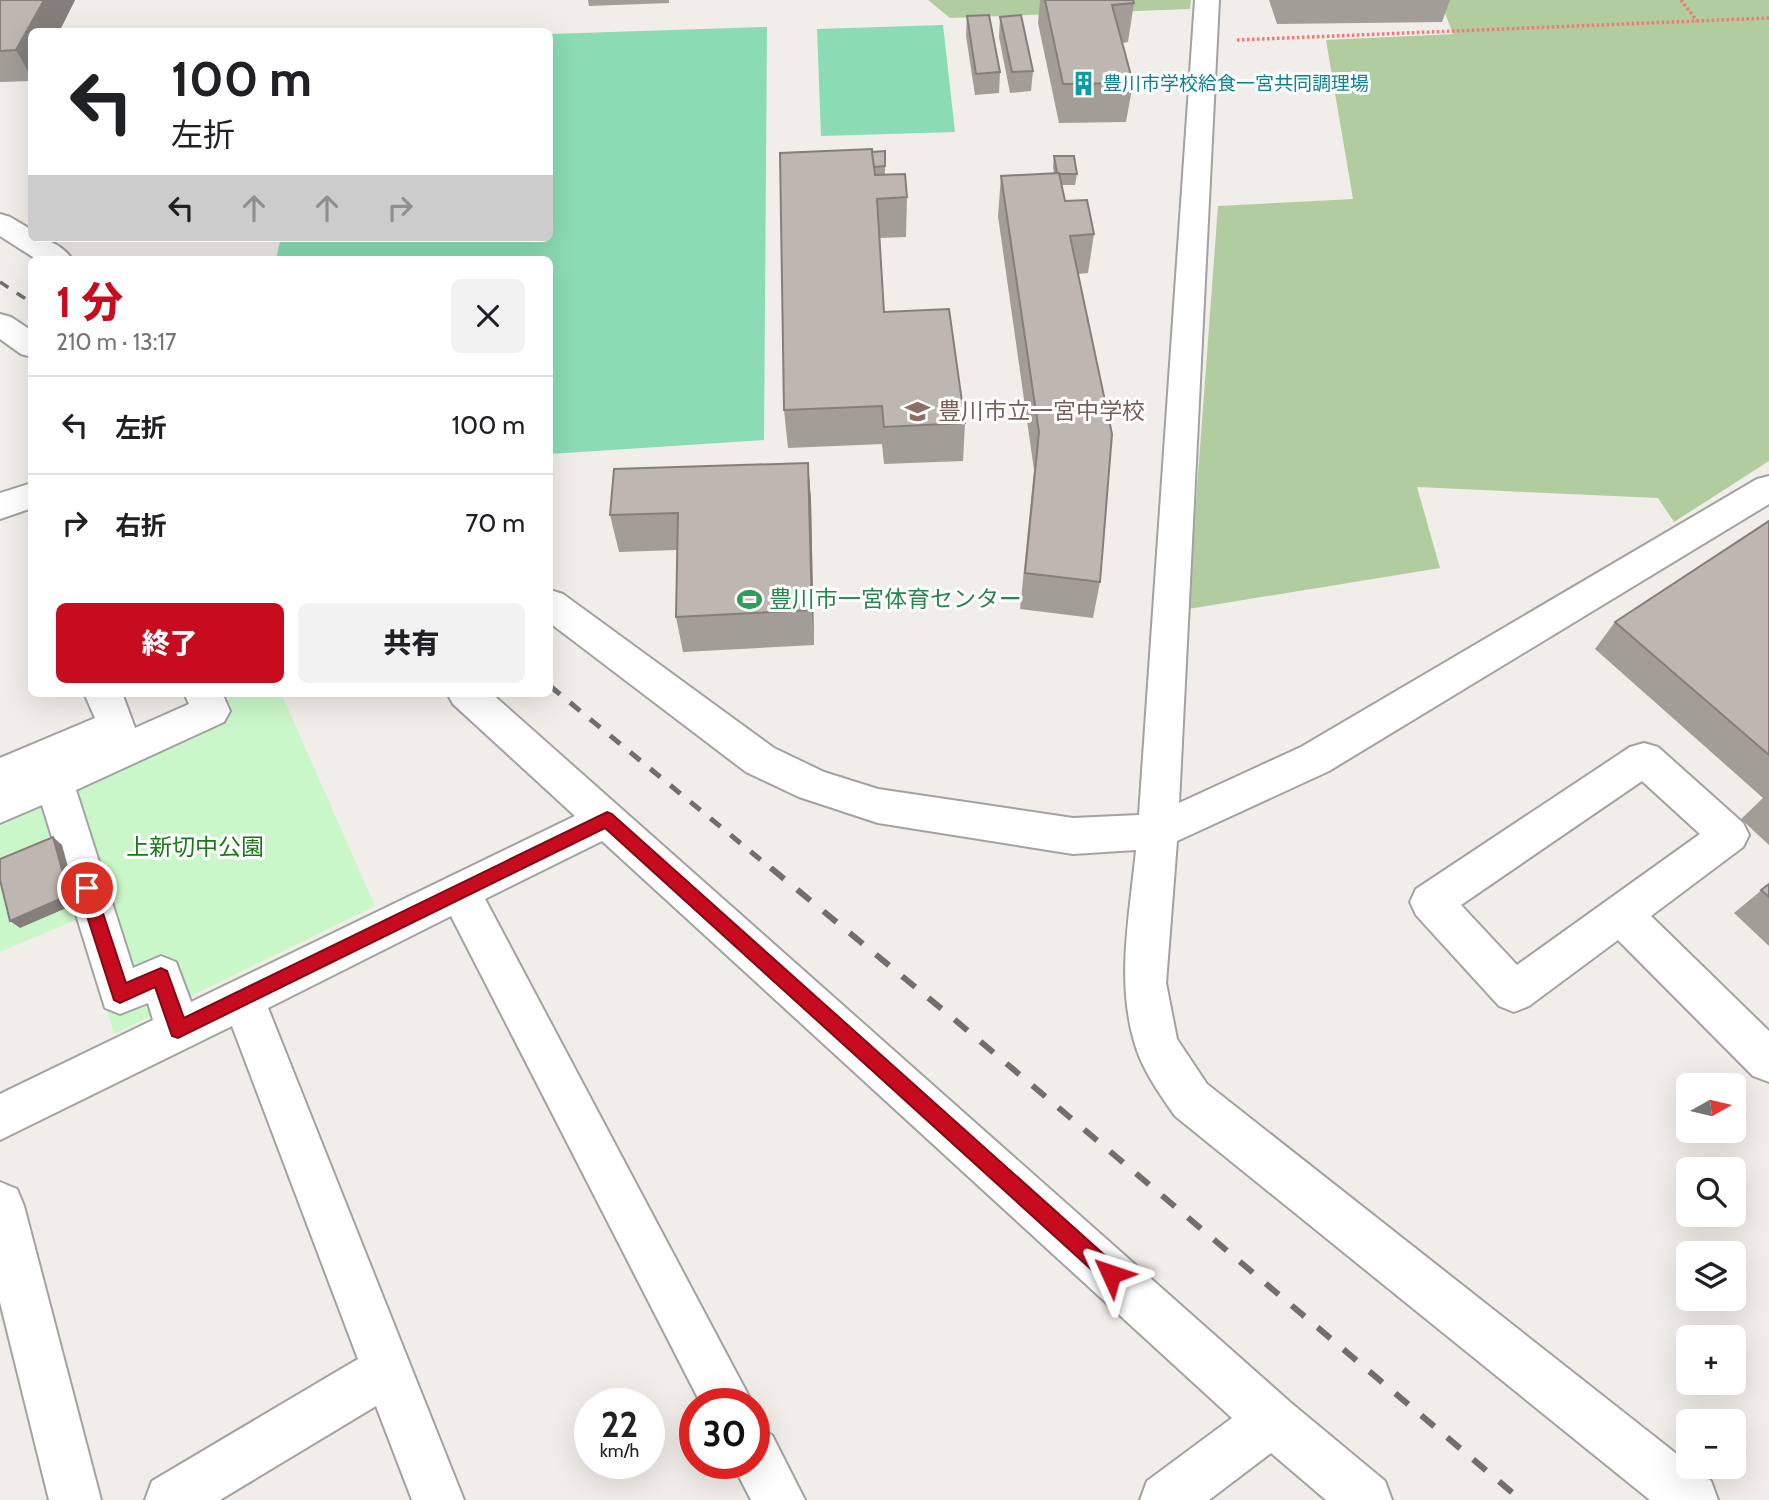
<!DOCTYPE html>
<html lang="ja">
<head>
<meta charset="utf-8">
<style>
	:root { --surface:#fff; --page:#f2f2f2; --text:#202124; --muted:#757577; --line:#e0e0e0; --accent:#c60c1e }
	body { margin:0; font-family:Cabin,"Noto Sans JP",sans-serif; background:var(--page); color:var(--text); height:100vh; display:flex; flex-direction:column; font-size:26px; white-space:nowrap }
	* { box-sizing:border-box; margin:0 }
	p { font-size:23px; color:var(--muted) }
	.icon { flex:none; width:38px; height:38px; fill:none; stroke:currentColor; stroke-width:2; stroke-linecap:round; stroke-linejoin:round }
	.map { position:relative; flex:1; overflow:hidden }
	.details { position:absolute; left:28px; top:256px; width:525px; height:441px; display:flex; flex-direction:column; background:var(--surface); border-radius:10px; box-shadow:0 7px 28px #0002 }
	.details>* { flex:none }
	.hud { position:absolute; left:28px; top:28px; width:525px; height:214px; border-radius:10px; box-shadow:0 7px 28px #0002; background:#fff; color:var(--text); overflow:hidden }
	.needle { width:46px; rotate:82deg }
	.buttons { position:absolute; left:1676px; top:1073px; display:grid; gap:14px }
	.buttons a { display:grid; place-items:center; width:70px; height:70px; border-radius:10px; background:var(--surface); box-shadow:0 7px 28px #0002; font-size:35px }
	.speed { position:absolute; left:574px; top:1388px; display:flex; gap:14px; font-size:35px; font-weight:700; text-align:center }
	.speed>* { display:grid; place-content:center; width:91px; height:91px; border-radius:50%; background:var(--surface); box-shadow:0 7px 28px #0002; line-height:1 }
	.speed small { font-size:18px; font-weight:400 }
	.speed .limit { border:10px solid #d22; background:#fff; color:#111 }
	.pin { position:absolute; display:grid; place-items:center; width:60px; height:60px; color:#fff; margin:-30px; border:4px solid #fff; border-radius:50%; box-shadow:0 2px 7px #0007 }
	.me { position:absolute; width:77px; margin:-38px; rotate:312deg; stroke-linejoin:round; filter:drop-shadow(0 0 5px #0008) }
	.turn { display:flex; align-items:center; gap:24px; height:147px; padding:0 28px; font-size:32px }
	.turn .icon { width:91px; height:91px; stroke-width:2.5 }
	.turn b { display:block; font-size:49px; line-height:60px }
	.lanes { display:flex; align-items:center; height:66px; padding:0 28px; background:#0003; justify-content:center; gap:35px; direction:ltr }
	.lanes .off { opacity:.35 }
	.round { display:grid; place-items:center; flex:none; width:74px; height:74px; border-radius:10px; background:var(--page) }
	.summary { display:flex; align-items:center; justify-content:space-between; height:119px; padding:0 28px }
	h1 { font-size:42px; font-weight:800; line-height:52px; color:var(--accent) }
	.primary-button { display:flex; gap:14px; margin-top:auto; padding:14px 28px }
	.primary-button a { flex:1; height:80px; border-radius:10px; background:var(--accent); color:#fff; font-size:28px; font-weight:800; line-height:80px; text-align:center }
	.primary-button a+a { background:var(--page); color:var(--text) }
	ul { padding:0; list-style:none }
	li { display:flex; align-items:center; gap:21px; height:98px; padding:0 28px; border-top:2px solid var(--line) }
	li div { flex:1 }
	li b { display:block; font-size:26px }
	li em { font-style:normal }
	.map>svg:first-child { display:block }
	.forest { fill:#b1cda0 }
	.park { fill:#caf7c9 }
	.pitch { fill:#8bdbb4 }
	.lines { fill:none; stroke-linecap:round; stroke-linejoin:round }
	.minor-casing { stroke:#a2a2a2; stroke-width:4 }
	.path { stroke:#f27978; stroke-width:3.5; stroke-dasharray:2.5 2.5; stroke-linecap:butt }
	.minor { fill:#fff; fill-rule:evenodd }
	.rail-far2 { stroke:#6f6f6f; stroke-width:3.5; stroke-dasharray:10 10; stroke-linecap:butt }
	.rail-far1 { stroke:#6f6f6f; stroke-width:5; stroke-dasharray:13 13; stroke-linecap:butt }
	.rail { stroke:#6f6f6f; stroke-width:6; stroke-dasharray:17 17; stroke-linecap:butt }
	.wall { fill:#a39d98 }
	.shaded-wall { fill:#857f7c }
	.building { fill:#beb6b1; stroke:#857f7c; stroke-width:2 }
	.route { fill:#c60c1e; stroke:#810814; stroke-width:2 }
	.labels { text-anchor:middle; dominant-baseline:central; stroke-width:6; stroke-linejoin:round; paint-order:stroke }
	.far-culture-label { font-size:19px; fill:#0d838f; stroke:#fff; text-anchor:start }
	.education-label { font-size:23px; fill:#785e54; stroke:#fff; text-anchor:start }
	.leisure-label { font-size:23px; fill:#27864d; stroke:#fff; text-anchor:start }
	.park-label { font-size:23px; fill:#147b12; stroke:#fff }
</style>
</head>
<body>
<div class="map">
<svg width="1769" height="1500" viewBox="0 0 1769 1500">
	<rect width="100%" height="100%" fill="#f1ede8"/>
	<!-- forest -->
	<g class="forest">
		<polygon points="928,0 1191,0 1190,9 950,18"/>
		<polygon points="1440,0 1769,0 1769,461 1674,522 1658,498 1417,487 1440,568 1188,609 1218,206 1353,199 1326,40 1453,34"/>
	</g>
	<!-- park -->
	<polygon class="park" points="218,693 281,693 375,906 114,1034 80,918 0,952 0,790"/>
	<!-- pitch -->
	<g class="pitch">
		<polygon points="943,25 955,132 821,136 817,29"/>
		<polygon points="767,27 764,440 550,454 550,259 276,259 281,238 550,238 550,34"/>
	</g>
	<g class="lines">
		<defs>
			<g id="minor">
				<path d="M1195,0H1219L1179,803L1301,747L1757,479L1769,476V504L1329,771L1177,841L1166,983L1177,1039L1207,1084L1711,1481L1718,1500H1650L1175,1116C1159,1093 1141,1068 1134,1041C1116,979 1130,913 1136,850L1073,854L878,823L799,797L746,772L550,623V590L563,594L774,748L824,772L878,789L1073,818L1139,815Z"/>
				<path d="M0,214L10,217L32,230V238C47,238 63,246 72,259H36L0,236Z"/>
				<polygon points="0,314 11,317 32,331 32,357 21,354 0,339"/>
				<polygon points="32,483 32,508 0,519 0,493"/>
				<polygon points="84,693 122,693 135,728 189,704 184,693 222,693 230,711 224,722 76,790 133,968 161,956 176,962 191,1002 575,816 453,704 447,693 491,693 1290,1402 1385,1481 1392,1500 1326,1500 1271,1453 1209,1500 1140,1500 1147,1481 1232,1418 602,841 485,899 753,1404 701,1404 451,916 268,1008 464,1500 412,1500 376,1406 220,1500 145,1500 152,1481 358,1359 232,1026 0,1140 0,1094 153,1020 148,1003 120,1014 105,1008 42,805 0,823 0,758 95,718"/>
				<path d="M1644,743L1658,747L1743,823L1749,835L1743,847L1651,916L1769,1031V1082L1753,1076L1618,940L1529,1006L1514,1012L1499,1006L1416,915L1410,902L1416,889L1630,747ZM1642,781L1700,834L1517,965L1461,905Z"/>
				<polygon points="0,1182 17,1189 24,1206 101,1500 49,1500 0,1302"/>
				<polygon points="754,1427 772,1435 805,1500 751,1500 732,1463 754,1463"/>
			</g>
		</defs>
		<!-- minor casing -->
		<use href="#minor" class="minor-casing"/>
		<!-- path -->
		<g class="path">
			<polyline points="1681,0 1697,21"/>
			<polyline points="1237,40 1769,18"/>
		</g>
		<!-- minor -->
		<use href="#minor" class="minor"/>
		<!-- rail-far2 -->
		<polyline class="rail-far2" points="0,282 32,303"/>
		<!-- rail-far1 -->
		<polyline class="rail-far1" points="550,686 773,870"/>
		<!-- rail -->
		<polyline class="rail" points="771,868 954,1019 1521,1500"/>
	</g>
	<!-- wall -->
	<g class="wall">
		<polygon points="0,0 75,0 59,32 32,32 32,81 0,82"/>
		<polygon points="588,0 669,0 669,3 589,6"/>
		<polygon points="1040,0 1133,0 1134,3 1128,42 1122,43 1133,83 1126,122 1059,123 1038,23"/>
		<polygon points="1269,0 1450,0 1442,22 1277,24"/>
		<polygon points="967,16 1000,72 999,93 975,95 966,36"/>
		<polygon points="1000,17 1033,71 1031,91 1010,93 999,37"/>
		<polygon points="885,151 885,175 907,197 906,237 880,238 884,312 965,423 963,461 884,464 882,444 788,448 784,410 872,152"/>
		<polygon points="1054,156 1077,174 1075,185 1061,185 1065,201 1094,234 1088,273 1078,274 1100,582 1093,618 1020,609 1034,470 998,216 1001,176 1054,173 1053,167"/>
		<polygon points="808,463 811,500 814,645 683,652 676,617 677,550 619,552 610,515"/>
		<polygon points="1769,521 1769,845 1741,819 1763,798 1595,649 1615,622"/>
		<polygon points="1769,884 1769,946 1734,913"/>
	</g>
	<!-- shaded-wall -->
	<g class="shaded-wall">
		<polygon points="44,0 75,0 59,32 32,32 32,78 16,50"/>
		<polygon points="808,463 811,500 814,645 812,610"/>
		<polygon points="53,837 62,845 78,903 20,928 10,921"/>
	</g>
	<!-- building -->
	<g class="building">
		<polygon points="0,0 44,0 16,50 0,51"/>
		<polygon points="1045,0 1133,0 1134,3 1112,5 1133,83 1063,84"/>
		<polygon points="989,15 1000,72 976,74 967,16"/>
		<polygon points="1021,15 1033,71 1012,72 1000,17"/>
		<polygon points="872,149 875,175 905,174 907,197 877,199 884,312 949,309 965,423 884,427 882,406 784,410 780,153"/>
		<polygon points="885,151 885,166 874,167 872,152"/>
		<polygon points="1054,156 1074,156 1077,174 1059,174 1059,173 1057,173"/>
		<polygon points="1059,173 1065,201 1087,200 1094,234 1070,236 1112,434 1100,582 1025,573 1039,432 1001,176"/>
		<polygon points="808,463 812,610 676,617 678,513 610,515 614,469"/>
		<polygon points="1769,521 1769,755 1615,622"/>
		<polygon points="53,837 69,895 10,921 0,880 0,859"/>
		<polygon points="1769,884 1769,897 1761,890"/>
	</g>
	<!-- route -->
	<polygon class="route" points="607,812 612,814 1118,1267 1121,1274 1118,1281 1111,1284 1104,1281 605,828 178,1038 172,1036 155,987 120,1003 114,1000 78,888 81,883 87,881 93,883 126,983 161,968 167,971 184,1018"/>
	<!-- icons -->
	<defs>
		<symbol id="building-bare" viewBox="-9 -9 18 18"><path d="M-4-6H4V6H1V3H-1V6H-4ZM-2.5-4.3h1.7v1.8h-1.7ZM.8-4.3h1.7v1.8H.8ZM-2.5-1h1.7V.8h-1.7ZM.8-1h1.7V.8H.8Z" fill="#0f9aa8" stroke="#fff" stroke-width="2.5" paint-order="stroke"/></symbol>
		<symbol id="school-bare" viewBox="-9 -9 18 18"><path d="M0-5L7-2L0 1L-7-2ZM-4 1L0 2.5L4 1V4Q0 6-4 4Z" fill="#8d6e63" stroke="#fff" stroke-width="2.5" paint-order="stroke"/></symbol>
		<symbol id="stadium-bare" viewBox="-9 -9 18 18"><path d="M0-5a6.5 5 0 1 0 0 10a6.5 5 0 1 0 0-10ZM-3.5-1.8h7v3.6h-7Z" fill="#2e9e5b" stroke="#fff" stroke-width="2.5" paint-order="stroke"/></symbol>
	</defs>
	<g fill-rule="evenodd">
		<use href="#building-bare" x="1066" y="66" width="35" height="35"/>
		<use href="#school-bare" x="900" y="394" width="35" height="35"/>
		<use href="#stadium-bare" x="732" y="582" width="35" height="35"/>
	</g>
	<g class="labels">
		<!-- far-culture labels -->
		<g class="far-culture-label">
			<text x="1103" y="83">豊川市学校給食一宮共同調理場</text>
		</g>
		<!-- education labels -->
		<g class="education-label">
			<text x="938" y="411">豊川市立一宮中学校</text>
		</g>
		<!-- leisure labels -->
		<g class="leisure-label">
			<text x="769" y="599">豊川市一宮体育センター</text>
		</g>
		<!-- park labels -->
		<g class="park-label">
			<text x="195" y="847">上新切中公園</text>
		</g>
	</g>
</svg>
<div class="buttons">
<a><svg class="needle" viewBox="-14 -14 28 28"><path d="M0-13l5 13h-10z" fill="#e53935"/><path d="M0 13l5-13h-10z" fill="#757577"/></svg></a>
<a><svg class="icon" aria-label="search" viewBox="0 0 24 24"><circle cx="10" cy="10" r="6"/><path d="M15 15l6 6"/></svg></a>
<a><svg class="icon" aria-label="layers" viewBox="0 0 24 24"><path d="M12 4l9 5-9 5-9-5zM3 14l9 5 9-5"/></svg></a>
<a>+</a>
<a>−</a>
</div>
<div class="speed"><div>22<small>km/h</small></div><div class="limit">30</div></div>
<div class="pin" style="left:87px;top:888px;background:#d93025"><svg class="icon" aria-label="arrive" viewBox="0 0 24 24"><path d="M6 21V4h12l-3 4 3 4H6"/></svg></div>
<svg class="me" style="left:1111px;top:1274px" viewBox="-20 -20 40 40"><path d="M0-17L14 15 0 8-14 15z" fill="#c60c1e" stroke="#fff" stroke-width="4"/></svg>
<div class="hud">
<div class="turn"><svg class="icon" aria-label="left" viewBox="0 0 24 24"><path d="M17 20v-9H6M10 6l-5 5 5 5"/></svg><div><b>100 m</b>左折</div></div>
<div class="lanes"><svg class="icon" aria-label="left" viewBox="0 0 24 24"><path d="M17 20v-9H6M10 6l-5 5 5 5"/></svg><svg class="icon off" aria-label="ahead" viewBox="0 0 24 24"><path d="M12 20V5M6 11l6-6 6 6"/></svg><svg class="icon off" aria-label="ahead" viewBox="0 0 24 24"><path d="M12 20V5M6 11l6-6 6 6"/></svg><svg class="icon off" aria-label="right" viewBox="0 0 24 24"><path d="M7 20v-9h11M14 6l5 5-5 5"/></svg></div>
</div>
<section class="details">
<div class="summary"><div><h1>1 分</h1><p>210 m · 13:17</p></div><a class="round"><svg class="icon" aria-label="close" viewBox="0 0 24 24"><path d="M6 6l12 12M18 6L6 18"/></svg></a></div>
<ul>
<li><svg class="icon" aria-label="left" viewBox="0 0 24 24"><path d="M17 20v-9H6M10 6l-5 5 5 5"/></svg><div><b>左折</b></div><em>100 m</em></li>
<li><svg class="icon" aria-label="right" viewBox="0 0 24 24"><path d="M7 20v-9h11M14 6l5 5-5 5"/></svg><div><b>右折</b></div><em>70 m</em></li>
</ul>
<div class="primary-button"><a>終了</a><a>共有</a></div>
</section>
</div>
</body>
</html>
